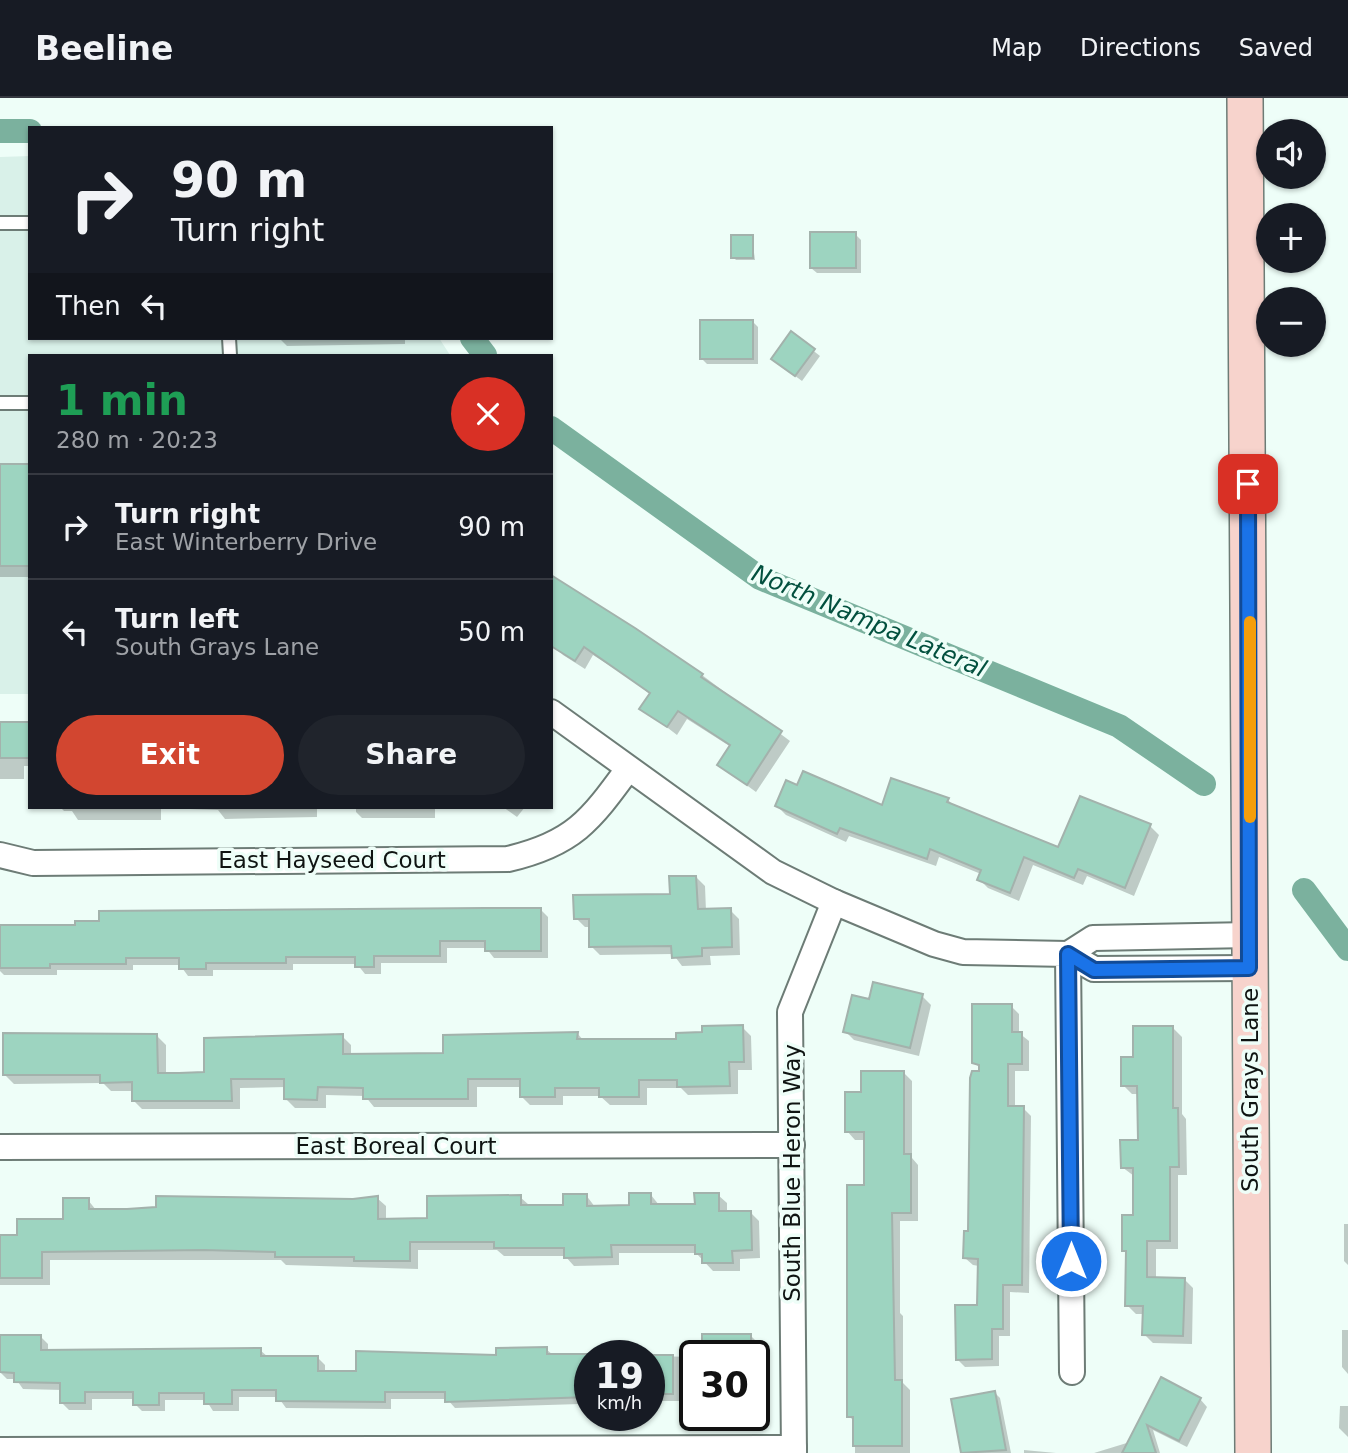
<!DOCTYPE html>
<html lang="en">
<head>
<meta charset="utf-8">
<style>
	:root { --surface:#171b24; --page:#20242c; --text:#f1f3f6; --muted:#9ea1a6; --line:#363941; --accent:#d24630 }
	body { margin:0; font-family:"DejaVu Sans",sans-serif; background:var(--page); color:var(--text); height:100vh; display:flex; flex-direction:column; font-size:26px; white-space:nowrap }
	* { box-sizing:border-box; margin:0 }
	p { font-size:23px; color:var(--muted) }
	.icon { flex:none; width:38px; height:38px; fill:none; stroke:currentColor; stroke-width:2; stroke-linecap:round; stroke-linejoin:round }
	.map { position:relative; flex:1; overflow:hidden }
	.details { position:absolute; left:28px; top:256px; width:525px; height:455px; display:flex; flex-direction:column; background:var(--surface); border-radius:0px; box-shadow:0 2px 5px #0004 }
	.details>* { flex:none }
	.hud { position:absolute; left:28px; top:28px; width:525px; height:214px; border-radius:0px; box-shadow:0 2px 5px #0004; background:#171b24; color:var(--text); overflow:hidden }
	.fabs { position:absolute; left:1256px; top:21px; display:grid; gap:14px }
	.fabs a { display:grid; place-items:center; width:70px; height:70px; border-radius:50%; background:var(--surface); box-shadow:0 2px 5px #0004; font-size:35px }
	.speed { position:absolute; left:574px; top:1242px; display:flex; gap:14px; font-size:35px; font-weight:700; text-align:center }
	.speed>* { display:grid; place-content:center; width:91px; height:91px; border-radius:50%; background:var(--surface); box-shadow:0 2px 5px #0004; line-height:1 }
	.speed small { font-size:18px; font-weight:400 }
	.speed .limit { border:4px solid #111; border-radius:10px; background:#fff; color:#111 }
	.pin { position:absolute; display:grid; place-items:center; width:60px; height:60px; color:#fff; margin:-30px; border-radius:14px; box-shadow:0 4px 10px #0006 }
	.me { position:absolute; width:77px; margin:-38px; rotate:0deg; stroke-linejoin:round; filter:drop-shadow(0 0 5px #0008) }
	.turn { display:flex; align-items:center; gap:24px; height:147px; padding:0 28px; font-size:32px }
	.turn .icon { width:91px; height:91px; stroke-width:2.5 }
	.turn b { display:block; font-size:49px; line-height:60px }
	.then { display:flex; align-items:center; height:66px; padding:0 28px; background:#0003; gap:14px; font-size:26px }
	.round { display:grid; place-items:center; flex:none; width:74px; height:74px; border-radius:37px; background:var(--page) }
	.head { display:flex; align-items:center; justify-content:space-between; height:119px; padding:0 28px }
	h1 { font-size:42px; font-weight:700; line-height:52px; color:#1e9e55 }
	.button { display:flex; gap:14px; margin-top:auto; padding:14px 28px }
	.button a { flex:1; height:80px; border-radius:42px; background:var(--accent); color:#fff; font-size:28px; font-weight:700; line-height:80px; text-align:center }
	.button a+a { background:var(--page); color:var(--text) }
	ul { padding:0; list-style:none }
	li { display:flex; align-items:center; gap:21px; height:105px; padding:0 28px; border-top:2px solid var(--line) }
	li div { flex:1 }
	li b { display:block; font-size:26px }
	li em { font-style:normal }
	header { display:flex; align-items:center; gap:42px; box-sizing:border-box; height:98px; padding:0 35px; background:var(--surface); border-bottom:2px solid var(--line) }
	header strong { font-size:33px }
	nav { display:flex; gap:38px; margin-inline-start:auto; font-size:24px }
	.map>svg:first-child { display:block }
	.built { fill:#d9f1e9 }
	.shadow { fill:#0003 }
	.lines { fill:none; stroke-linecap:round; stroke-linejoin:round }
	.canal { stroke:#7bb19e; stroke-width:24 }
	.building { fill:#9dd4c0; stroke:#a3b2ac; stroke-width:2 }
	.lane-casing { stroke:#6d7c76; stroke-width:16 }
	.street-casing { stroke:#6d7c76; stroke-width:28 }
	.secondary-casing { stroke:#6d7c76; stroke-width:38 }
	.lane { stroke:#fff; stroke-width:12 }
	.street { stroke:#fff; stroke-width:24 }
	.secondary { stroke:#f7d3cc; stroke-width:35 }
	.route-casing { stroke:#114b97; stroke-width:18 }
	.route { stroke:#1a73e8; stroke-width:12 }
	.slow { stroke:#f59e0b; stroke-width:12 }
	.labels { text-anchor:middle; dominant-baseline:central; stroke-width:7; stroke-linejoin:round; paint-order:stroke }
	.street-label { font-size:23px; fill:#0f1412; stroke:#eefef8 }
	.water-label { font-size:24px; font-style:italic; fill:#02503e; stroke:#eefef8 }
</style>
</head>
<body>
<header>
<strong>Beeline</strong>
<nav><a>Map</a><a>Directions</a><a>Saved</a></nav>
</header>
<div class="map">
<svg width="1348" height="1355" viewBox="0 0 1348 1355">
	<rect width="100%" height="100%" fill="#eefef8"/>
	<!-- built -->
	<polygon class="built" points="30,58 30,240 439,240 450,257 30,257 30,596 0,596 0,59"/>
	<!-- shadow -->
	<g class="shadow">
		<polygon points="855,136 861,142 861,175 817,175 811,170"/>
		<polygon points="752,139 755,162 736,162 733,159"/>
		<polygon points="752,223 758,229 758,266 707,266 702,261"/>
		<polygon points="791,235 820,258 802,283 779,266"/>
		<polygon points="279,240 405,240 405,246 287,248"/>
		<rect x="0" y="368" width="30" height="111"/>
		<polygon points="564,533 702,577 790,643 756,694 719,667 731,649 687,621 677,637 642,610 651,597 628,579 593,557 585,571 563,557 555,548"/>
		<polygon points="0,625 30,625 30,668 24,668 24,681 0,681"/>
		<polygon points="948,702 954,708 1059,751 1150,728 1159,737 1134,798 1087,778 1083,787 1033,767 1019,803 988,790 979,781 981,776 939,759 936,768 849,738 846,744 786,717 777,708 883,710"/>
		<polygon points="60,709 317,709 317,719 225,721 218,712 161,710 161,722 78,722 72,713 64,713"/>
		<polygon points="356,709 435,709 435,720 362,720 356,714"/>
		<polygon points="503,709 525,709 517,719"/>
		<polygon points="696,779 705,788 706,813 730,812 739,821 740,857 710,858 711,867 682,868 673,856 600,857 591,848 591,829 585,829 576,820 672,798"/>
		<polygon points="540,811 548,819 548,860 494,860 486,850 447,850 447,865 381,865 381,876 365,876 357,866 293,866 293,872 213,872 213,878 188,878 180,867 133,867 133,872 57,872 57,877 4,877 0,873 0,829 77,829"/>
		<polygon points="922,898 931,907 919,958 854,942 845,933 870,903"/>
		<polygon points="1011,908 1019,916 1019,935 1029,943 1029,973 1015,973 1015,1010 1023,1010 1031,1018 1029,1195 1010,1194 1010,1238 999,1238 999,1268 965,1269 957,1261 979,1209 979,1168 973,1167 965,1160 970,1135 981,971 974,964"/>
		<polygon points="742,929 751,938 752,972 738,972 738,996 688,997 681,990 647,990 647,1007 610,1007 600,998 563,998 563,1007 530,1007 521,998 521,989 477,989 477,1009 374,1009 365,998 326,997 326,1010 295,1010 286,1001 286,989 240,990 240,1011 142,1011 133,1002 133,993 111,993 103,985 14,986 5,977 157,938 166,947 166,976 206,976 342,938 351,947 351,958 445,957 577,935 584,943 677,943"/>
		<polygon points="1173,930 1182,939 1182,1016 1186,1021 1187,1077 1178,1077 1178,1151 1156,1151 1156,1181 1184,1181 1193,1190 1192,1246 1153,1245 1144,1236 1144,1216 1136,1216 1127,1207 1128,1157 1123,1152 1134,1119 1134,1078 1122,1069 1140,1044 1139,996 1132,996 1123,987 1134,961"/>
		<polygon points="903,974 912,983 912,1060 918,1067 918,1123 900,1123 900,1215 903,1218 903,1285 910,1292 910,1355 855,1355 855,1324 849,1318 866,1089 866,1042 855,1042 847,1033 863,996"/>
		<polygon points="586,1097 595,1109 631,1109 651,1097 659,1107 696,1107 718,1097 727,1105 727,1115 750,1114 759,1123 760,1160 740,1161 740,1173 713,1173 696,1155 619,1155 619,1167 574,1168 565,1158 504,1158 497,1152 418,1152 418,1171 286,1167 281,1162 50,1162 50,1187 0,1187 0,1139 19,1139 65,1123 88,1102 96,1112 377,1100 386,1108 386,1122 429,1122 520,1099 529,1107 565,1109"/>
		<polygon points="1344,1126 1348,1126 1348,1167 1344,1163"/>
		<polygon points="1342,1232 1348,1232 1348,1276 1342,1269"/>
		<polygon points="750,1237 758,1245 758,1301 754,1301 754,1258 697,1258 697,1251"/>
		<polygon points="0,1239 41,1239 48,1246 48,1253 260,1252 268,1259 317,1259 325,1267 325,1275 358,1275 546,1251 553,1257 649,1258 590,1258 590,1309 580,1306 455,1310 447,1301 391,1301 391,1311 286,1310 278,1299 239,1299 239,1313 213,1313 206,1302 165,1302 165,1313 142,1313 135,1306 135,1301 92,1301 92,1312 69,1312 62,1305 62,1292 23,1291 16,1281 7,1281 0,1274"/>
		<polygon points="649,1258 695,1259 695,1303 649,1303"/>
		<polygon points="1162,1282 1200,1301 1207,1309 1187,1349 1153,1332 1160,1355 1094,1355 1130,1344"/>
		<polygon points="995,1295 1000,1300 1011,1355 963,1355 953,1302"/>
		<polygon points="1340,1308 1348,1308 1348,1339 1339,1330"/>
		<polygon points="1024,1352 1056,1355 1024,1355"/>
	</g>
	<g class="lines">
		<!-- canal -->
		<g class="canal">
			<polyline points="0,33 30,33"/>
			<polyline points="472,240 485,257"/>
			<polyline points="551,330 760,480 1119,628 1204,686"/>
			<polyline points="1304,792 1348,851"/>
		</g>
	</g>
	<!-- building -->
	<g class="building">
		<rect x="810" y="134" width="46" height="36"/>
		<rect x="731" y="137" width="22" height="23"/>
		<rect x="700" y="222" width="53" height="39"/>
		<polygon points="791,233 815,251 795,278 771,261"/>
		<rect x="0" y="366" width="30" height="102"/>
		<polygon points="551,477 635,530 703,576 701,579 782,633 747,687 717,667 730,647 678,613 667,629 639,611 650,595 584,549 575,563 551,548"/>
		<rect x="0" y="624" width="30" height="36"/>
		<polygon points="803,673 882,707 891,680 949,700 947,704 1058,749 1080,698 1151,726 1125,790 1078,771 1074,780 1024,759 1010,795 977,782 981,772 930,751 927,761 840,730 837,736 775,708 786,682 797,687"/>
		<polygon points="669,778 696,778 698,811 731,810 732,849 702,850 702,858 672,860 671,848 589,849 589,821 574,821 573,797 670,796"/>
		<polygon points="485,810 541,810 541,853 485,853 485,843 440,843 440,858 374,858 374,869 355,869 355,859 286,859 286,865 206,865 206,871 179,871 179,860 126,860 126,866 50,866 50,870 0,870 0,827 75,827 75,823 99,823 99,813"/>
		<polygon points="873,884 923,896 910,950 843,934 852,897 869,901"/>
		<polygon points="972,906 1012,906 1012,934 1022,934 1022,966 1008,966 1008,1008 1024,1008 1022,1187 1003,1187 1003,1231 992,1231 992,1261 956,1262 955,1207 977,1207 978,1161 963,1160 964,1133 968,1133 970,980 972,973 979,973 979,967 972,965"/>
		<polygon points="743,927 744,964 729,964 730,988 677,989 677,982 639,982 639,999 599,999 599,990 555,990 555,999 520,999 520,981 468,981 468,1001 363,1001 363,990 318,989 317,1002 284,1001 284,981 231,981 232,1003 132,1003 132,984 100,985 100,977 3,977 3,935 157,936 158,975 179,975 204,974 204,940 343,936 343,956 443,955 443,937 578,934 577,941 676,941 676,935 702,934 702,928"/>
		<polygon points="1133,928 1173,928 1173,1010 1178,1010 1179,1069 1170,1069 1170,1143 1147,1143 1147,1179 1185,1180 1183,1238 1142,1237 1143,1208 1125,1208 1126,1153 1122,1153 1122,1117 1133,1117 1133,1070 1121,1070 1120,1042 1138,1042 1137,988 1121,988 1121,959 1133,959"/>
		<polygon points="861,973 904,973 904,1056 911,1056 911,1115 892,1115 895,1282 902,1282 902,1348 853,1348 853,1319 847,1319 847,1087 864,1087 864,1034 845,1034 845,994 861,994"/>
		<polygon points="629,1095 651,1095 651,1106 695,1106 694,1095 719,1095 719,1113 751,1113 752,1152 732,1153 733,1165 702,1165 702,1156 695,1156 695,1147 611,1147 612,1159 564,1160 564,1150 494,1150 494,1144 410,1144 410,1163 354,1163 354,1159 275,1159 275,1154 204,1152 42,1154 42,1180 0,1180 0,1137 17,1137 17,1121 63,1121 63,1100 89,1100 89,1111 127,1111 156,1109 156,1098 353,1101 378,1098 378,1121 427,1120 427,1098 521,1097 521,1107 563,1107 563,1096 587,1096 587,1108 629,1107"/>
		<rect x="702" y="1236" width="49" height="22"/>
		<polygon points="0,1237 41,1237 41,1252 261,1250 261,1258 318,1258 318,1273 356,1273 356,1253 496,1257 496,1250 547,1249 547,1256 590,1256 590,1299 445,1304 445,1294 385,1294 385,1304 276,1303 276,1292 232,1292 232,1306 204,1306 204,1295 159,1295 159,1307 133,1307 133,1294 85,1294 85,1305 60,1305 60,1285 14,1284 14,1275 0,1274"/>
		<rect x="649" y="1257" width="24" height="39"/>
		<polygon points="1161,1279 1201,1300 1179,1343 1147,1327 1156,1355 1122,1355"/>
		<polygon points="995,1293 1006,1352 961,1355 951,1301"/>
	</g>
	<g class="lines">
		<defs>
			<g id="lane">
				<polyline points="0,125 30,125"/>
				<polyline points="229,240 230,257"/>
				<polyline points="0,305 30,305"/>
			</g>
			<g id="street">
				<polyline points="551,614 773,774 834,804 934,846 963,854 1068,856 1072,1274"/>
				<path d="M0,757L33,765L508,761C573,746 590,723 628,671"/>
				<polyline points="1249,870 1094,871 1068,856 1093,840 1250,837"/>
				<polyline points="0,1049 792,1047"/>
				<polyline points="0,1352 794,1350"/>
				<polyline points="794,1355 790,914 834,804"/>
			</g>
			<polyline id="secondary" points="1245,0 1253,1355"/>
		</defs>
		<!-- lane casing -->
		<use href="#lane" class="lane-casing"/>
		<!-- street casing -->
		<use href="#street" class="street-casing"/>
		<!-- secondary casing -->
		<use href="#secondary" class="secondary-casing"/>
		<!-- lane -->
		<use href="#lane" class="lane"/>
		<!-- street -->
		<use href="#street" class="street"/>
		<!-- secondary -->
		<use href="#secondary" class="secondary"/>
	</g>
	<g class="lines">
		<defs>
			<polyline id="route" points="1071,1163 1068,856 1094,872 1249,870 1248,386"/>
		</defs>
		<!-- route casing -->
		<use href="#route" class="route-casing"/>
		<!-- route -->
		<use href="#route" class="route"/>
		<!-- slow -->
		<polyline class="slow" points="1250,524 1250,719"/>
	</g>
	<g class="labels">
		<!-- street labels -->
		<g class="street-label">
			<text x="332" y="762">East Hayseed Court</text>
			<text transform="translate(1250 992) rotate(-90)">South Grays Lane</text>
			<text x="396" y="1048">East Boreal Court</text>
			<text transform="translate(792 1075) rotate(-90)">South Blue Heron Way</text>
		</g>
		<!-- water labels -->
		<g class="water-label">
			<text transform="translate(869 523) rotate(23)">North Nampa Lateral</text>
		</g>
	</g>
</svg>
<div class="fabs">
<a><svg class="icon" aria-label="sound" viewBox="0 0 24 24"><path d="M4 9h4l5-4v14l-5-4H4zM17 9q2 3 0 6"/></svg></a>
<a>+</a>
<a>−</a>
</div>
<div class="speed"><div>19<small>km/h</small></div><div class="limit">30</div></div>
<div class="pin" style="left:1248px;top:386px;background:#d93025"><svg class="icon" aria-label="arrive" viewBox="0 0 24 24"><path d="M6 21V4h12l-3 4 3 4H6"/></svg></div>
<svg class="me" style="left:1071px;top:1163px" viewBox="-20 -20 40 40"><circle r="17" fill="#1a73e8" stroke="#fff" stroke-width="3"/><path d="M0-11L8 9 0 5-8 9z" fill="#fff"/></svg>
<div class="hud">
<div class="turn"><svg class="icon" aria-label="right" viewBox="0 0 24 24"><path d="M7 20v-9h11M14 6l5 5-5 5"/></svg><div><b>90 m</b>Turn right</div></div>
<div class="then">Then<svg class="icon" aria-label="left" viewBox="0 0 24 24"><path d="M17 20v-9H6M10 6l-5 5 5 5"/></svg></div>
</div>
<section class="details">
<div class="head"><div><h1>1 min</h1><p>280 m · 20:23</p></div><a class="round" style="background:#d93025;color:#fff"><svg class="icon" aria-label="close" viewBox="0 0 24 24"><path d="M6 6l12 12M18 6L6 18"/></svg></a></div>
<ul>
<li><svg class="icon" aria-label="right" viewBox="0 0 24 24"><path d="M7 20v-9h11M14 6l5 5-5 5"/></svg><div><b>Turn right</b><p>East Winterberry Drive</p></div><em>90 m</em></li>
<li><svg class="icon" aria-label="left" viewBox="0 0 24 24"><path d="M17 20v-9H6M10 6l-5 5 5 5"/></svg><div><b>Turn left</b><p>South Grays Lane</p></div><em>50 m</em></li>
</ul>
<div class="button"><a>Exit</a><a>Share</a></div>
</section>
</div>
</body>
</html>
